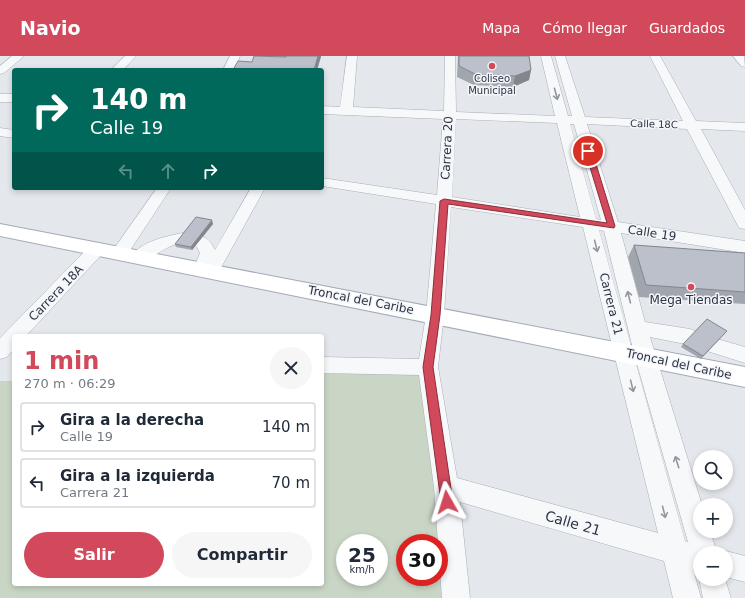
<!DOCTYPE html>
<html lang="es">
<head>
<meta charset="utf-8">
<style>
	:root { --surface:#fff; --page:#f6f6f7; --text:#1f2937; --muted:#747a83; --line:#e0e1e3; --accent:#d1495b }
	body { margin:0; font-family:"DejaVu Sans",sans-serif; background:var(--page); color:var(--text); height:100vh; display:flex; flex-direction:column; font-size:15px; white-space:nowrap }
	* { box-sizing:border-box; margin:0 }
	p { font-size:13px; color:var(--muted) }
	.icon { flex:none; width:22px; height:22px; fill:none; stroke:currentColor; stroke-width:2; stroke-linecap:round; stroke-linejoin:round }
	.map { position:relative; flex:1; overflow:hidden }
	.drawer { position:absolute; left:12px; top:278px; width:312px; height:252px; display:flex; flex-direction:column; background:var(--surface); border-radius:4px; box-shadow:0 2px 6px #0003 }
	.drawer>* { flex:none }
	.banner { position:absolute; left:12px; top:12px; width:312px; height:122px; border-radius:4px; box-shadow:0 2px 6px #0003; background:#00695c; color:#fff; overflow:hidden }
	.tools { position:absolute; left:693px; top:394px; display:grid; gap:8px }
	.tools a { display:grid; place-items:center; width:40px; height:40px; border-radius:50%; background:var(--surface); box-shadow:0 2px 6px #0003; font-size:20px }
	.speed { position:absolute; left:336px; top:478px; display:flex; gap:8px; font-size:20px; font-weight:700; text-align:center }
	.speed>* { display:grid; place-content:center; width:52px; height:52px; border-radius:50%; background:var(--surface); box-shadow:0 2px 6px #0003; line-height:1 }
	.speed small { font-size:10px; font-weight:400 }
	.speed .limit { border:6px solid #d22; background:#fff; color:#111 }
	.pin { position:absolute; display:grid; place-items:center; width:34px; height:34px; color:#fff; margin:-17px; border:2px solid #fff; border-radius:50%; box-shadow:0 1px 4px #0007 }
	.me { position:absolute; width:44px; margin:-22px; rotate:354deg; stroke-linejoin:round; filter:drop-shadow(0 0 3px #0008) }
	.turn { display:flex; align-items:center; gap:14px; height:84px; padding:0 12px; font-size:18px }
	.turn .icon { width:52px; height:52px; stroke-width:2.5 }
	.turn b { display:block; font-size:28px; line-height:34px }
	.lanes { display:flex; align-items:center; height:38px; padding:0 12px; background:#0003; justify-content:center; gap:20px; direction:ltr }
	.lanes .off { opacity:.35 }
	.round { display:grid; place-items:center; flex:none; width:42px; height:42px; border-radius:21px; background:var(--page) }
	.headline { display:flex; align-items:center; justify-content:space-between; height:68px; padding:0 12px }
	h1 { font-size:24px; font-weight:700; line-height:30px; color:var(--accent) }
	.primary-button { display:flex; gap:8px; margin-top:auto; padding:8px 12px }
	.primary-button a { flex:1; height:46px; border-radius:24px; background:var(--accent); color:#fff; font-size:16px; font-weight:700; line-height:46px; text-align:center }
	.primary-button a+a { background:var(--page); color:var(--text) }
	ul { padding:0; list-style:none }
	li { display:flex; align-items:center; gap:12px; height:50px; margin:0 8px 6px; padding:0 4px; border:2px solid var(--line); border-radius:4px }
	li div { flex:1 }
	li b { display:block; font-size:15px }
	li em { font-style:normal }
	header { display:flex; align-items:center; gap:24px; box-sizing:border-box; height:56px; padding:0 20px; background:var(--accent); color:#fff }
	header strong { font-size:19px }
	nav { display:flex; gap:22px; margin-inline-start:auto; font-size:14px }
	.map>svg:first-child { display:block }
	.green { fill:#c9d6c5; fill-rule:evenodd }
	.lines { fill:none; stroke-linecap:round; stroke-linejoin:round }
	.minor-casing { stroke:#a9aeb7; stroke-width:1 }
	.major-casing { stroke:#a3abb8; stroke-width:2 }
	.minor { fill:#f7f8fa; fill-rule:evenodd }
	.major { fill:#fff; fill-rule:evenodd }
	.wall { fill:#a1a5ae }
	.shaded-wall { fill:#83868d }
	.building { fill:#bbc0ca; stroke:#83868d }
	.oneway { stroke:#9196a0 }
	.route { fill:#d1495b; stroke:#882f3b }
	.poi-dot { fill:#d1495b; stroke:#f4f6f9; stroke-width:1.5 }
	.labels { text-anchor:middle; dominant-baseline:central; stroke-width:3; stroke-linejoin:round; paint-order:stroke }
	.far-poi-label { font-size:10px; fill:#2b3445; stroke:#f4f6f9 }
	.far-street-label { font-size:10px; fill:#2b3445; stroke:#f4f6f9 }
	.street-label { font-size:12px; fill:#2b3445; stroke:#f4f6f9 }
	.poi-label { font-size:12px; fill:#2b3445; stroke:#f4f6f9 }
	.near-street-label { font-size:14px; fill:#2b3445; stroke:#f4f6f9 }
</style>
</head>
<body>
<header>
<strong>Navio</strong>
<nav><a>Mapa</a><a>Cómo llegar</a><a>Guardados</a></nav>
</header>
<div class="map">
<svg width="745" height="542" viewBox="0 0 745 542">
	<rect width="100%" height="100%" fill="#e4e7ec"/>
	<!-- green -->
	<path class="green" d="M426,316L444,542H0V325H14V528H322V318ZM345,487H379V521H345ZM405,487H439V521H405Z"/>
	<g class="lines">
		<defs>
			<g id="minor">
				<polygon points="12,0 24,0 4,17 0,18 0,10"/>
				<polygon points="125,0 136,0 123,14 111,14"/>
				<polygon points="230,0 240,0 235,14 223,14"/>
				<path d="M347,0H357L353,51L444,55L445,0H455L456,56L555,60L541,0H551L568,60H572L555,0H565L585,61L683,65L650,0H660L696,65L745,67V75L701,73L745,154V173L739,172L737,168L687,73L587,68L618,166L745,185V197L621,177L645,266L690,273L697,276L700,281L697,286L690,289L650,281L702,449H700V475H710L717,497H700V515L693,513L701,542H673L664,505L460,446L470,542H442L434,431L419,319L322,317V301L419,303L426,259L436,148L322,130V122L437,139L443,63L322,58V50L340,51ZM456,63L557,67L580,161L452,141ZM570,68H574L601,164L596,163ZM451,151L583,171L658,477L457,422L438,311L444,259ZM599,174L604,175L635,301L688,486L685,485Z"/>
				<polygon points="733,0 744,0 745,11 741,10"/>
				<rect x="0" y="38" width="14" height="8"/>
				<polygon points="0,72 14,74 14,82 0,80"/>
				<polygon points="157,132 171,132 125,202 119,204 113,202 111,198 113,194"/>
				<path d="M251,132H265L217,219L211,221L196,218L193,214L200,197L197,191L191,185L193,181C205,178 210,184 215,194Z"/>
				<path d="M183,177L189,178L191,182L189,186C182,188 173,188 167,192C155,197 146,210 132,206L130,202C139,186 166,180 183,177Z"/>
				<polygon points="97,187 103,189 105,193 103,197 26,280 14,280 14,293 7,301 0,303 0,282 91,189"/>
				<polygon points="714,282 745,291 745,307 707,295 704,290 707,285"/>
				<polygon points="726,495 745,500 745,526 726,521 726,497 721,497"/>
				<polygon points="700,520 700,523 725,523 731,542 703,542 699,523"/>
			</g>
			<polygon id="major" points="0,168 745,311 745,331 0,180"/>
		</defs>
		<!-- minor casing -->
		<use href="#minor" class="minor-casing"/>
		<!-- major casing -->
		<use href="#major" class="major-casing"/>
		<!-- minor -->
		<use href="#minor" class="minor"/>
		<!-- major -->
		<use href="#major" class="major"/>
	</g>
	<!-- wall -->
	<g class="wall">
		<polygon points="273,0 321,0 321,1 317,14 233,14 273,1"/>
		<polygon points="458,0 529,0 531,14 529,24 513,31 474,29 457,21"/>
		<polygon points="213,168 192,194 176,191 175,188"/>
		<polygon points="634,189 745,197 745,248 639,241 628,201"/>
		<polygon points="727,275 701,303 681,291 683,288"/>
	</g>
	<!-- shaded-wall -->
	<g class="shaded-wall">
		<polygon points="318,0 321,0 317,14 314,14"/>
		<polygon points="531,14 529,24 513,31 515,20"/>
		<polygon points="212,164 213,168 192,194 191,191"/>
	</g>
	<!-- building -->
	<g class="building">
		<polygon points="254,0 286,1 286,0 318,0 314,14 233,14 238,5 252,6"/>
		<polygon points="459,0 529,0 531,14 515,20 475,18 459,10"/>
		<polygon points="196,161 212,164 191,191 175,188"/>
		<polygon points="634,189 745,197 745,236 646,229"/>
		<polygon points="707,263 727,275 703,300 683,288"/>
	</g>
	<!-- one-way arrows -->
	<defs><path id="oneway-shaft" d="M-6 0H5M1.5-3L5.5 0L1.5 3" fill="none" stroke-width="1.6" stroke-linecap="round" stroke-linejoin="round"/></defs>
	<g class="oneway">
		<use href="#oneway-shaft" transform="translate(556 38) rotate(75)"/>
		<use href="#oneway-shaft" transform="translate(596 190) rotate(76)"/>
		<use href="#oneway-shaft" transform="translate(629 241) rotate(-104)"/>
		<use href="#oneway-shaft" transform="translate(632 330) rotate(76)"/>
		<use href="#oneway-shaft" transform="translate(677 406) rotate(-107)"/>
		<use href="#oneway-shaft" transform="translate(664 456) rotate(76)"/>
	</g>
	<!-- route -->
	<polygon class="route" points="588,93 592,95 615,170 614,172 448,148 440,259 433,311 453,446 451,450 447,452 443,450 441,446 423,311 431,259 440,145 444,143 607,167 585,95"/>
	<!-- markers -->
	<g class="poi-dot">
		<circle cx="492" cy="10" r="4"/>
		<circle cx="691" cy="231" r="4"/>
	</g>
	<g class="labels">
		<!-- far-poi labels -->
		<g class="far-poi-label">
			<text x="492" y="22">Coliseo<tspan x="492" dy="12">Municipal</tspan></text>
		</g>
		<!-- far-street labels -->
		<g class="far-street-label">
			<text transform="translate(654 68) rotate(2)">Calle 18C</text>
		</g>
		<!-- street labels -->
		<g class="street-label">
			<text transform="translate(447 92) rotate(-87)">Carrera 20</text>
			<text transform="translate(652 177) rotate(9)">Calle 19</text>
			<text transform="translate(56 237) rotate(-46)">Carrera 18A</text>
			<text transform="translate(361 244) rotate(11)">Troncal del Caribe</text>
			<text transform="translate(611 248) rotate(76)">Carrera 21</text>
			<text transform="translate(679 308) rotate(12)">Troncal del Caribe</text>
		</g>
		<!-- poi labels -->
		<g class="poi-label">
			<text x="691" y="244">Mega Tiendas</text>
		</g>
		<!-- near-street labels -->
		<g class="near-street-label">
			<text transform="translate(573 467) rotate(16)">Calle 21</text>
		</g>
	</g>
</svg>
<div class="tools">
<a><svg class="icon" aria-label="search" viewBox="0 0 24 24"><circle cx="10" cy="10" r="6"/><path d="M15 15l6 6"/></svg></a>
<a>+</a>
<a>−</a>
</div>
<div class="speed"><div>25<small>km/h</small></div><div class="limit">30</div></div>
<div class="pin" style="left:588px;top:95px;background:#d93025"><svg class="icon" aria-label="arrive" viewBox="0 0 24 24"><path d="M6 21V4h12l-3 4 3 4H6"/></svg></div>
<svg class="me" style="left:447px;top:446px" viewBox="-20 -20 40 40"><path d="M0-17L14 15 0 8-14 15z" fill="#d1495b" stroke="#fff" stroke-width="4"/></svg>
<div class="banner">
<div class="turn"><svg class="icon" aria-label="right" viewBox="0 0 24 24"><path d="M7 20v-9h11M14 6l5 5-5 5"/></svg><div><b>140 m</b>Calle 19</div></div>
<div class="lanes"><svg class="icon off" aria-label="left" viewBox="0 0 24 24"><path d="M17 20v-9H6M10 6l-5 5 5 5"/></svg><svg class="icon off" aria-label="ahead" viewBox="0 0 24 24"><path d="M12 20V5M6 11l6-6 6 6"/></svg><svg class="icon" aria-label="right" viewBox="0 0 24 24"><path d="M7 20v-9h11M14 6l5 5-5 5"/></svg></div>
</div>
<section class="drawer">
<div class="headline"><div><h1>1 min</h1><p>270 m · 06:29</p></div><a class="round"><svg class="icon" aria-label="close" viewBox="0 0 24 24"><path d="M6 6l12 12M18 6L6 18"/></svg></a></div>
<ul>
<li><svg class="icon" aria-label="right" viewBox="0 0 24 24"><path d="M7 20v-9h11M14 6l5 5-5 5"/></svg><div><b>Gira a la derecha</b><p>Calle 19</p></div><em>140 m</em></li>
<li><svg class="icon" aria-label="left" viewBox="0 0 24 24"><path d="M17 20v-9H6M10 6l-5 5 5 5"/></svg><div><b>Gira a la izquierda</b><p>Carrera 21</p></div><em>70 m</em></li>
</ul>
<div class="primary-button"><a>Salir</a><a>Compartir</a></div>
</section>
</div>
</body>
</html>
